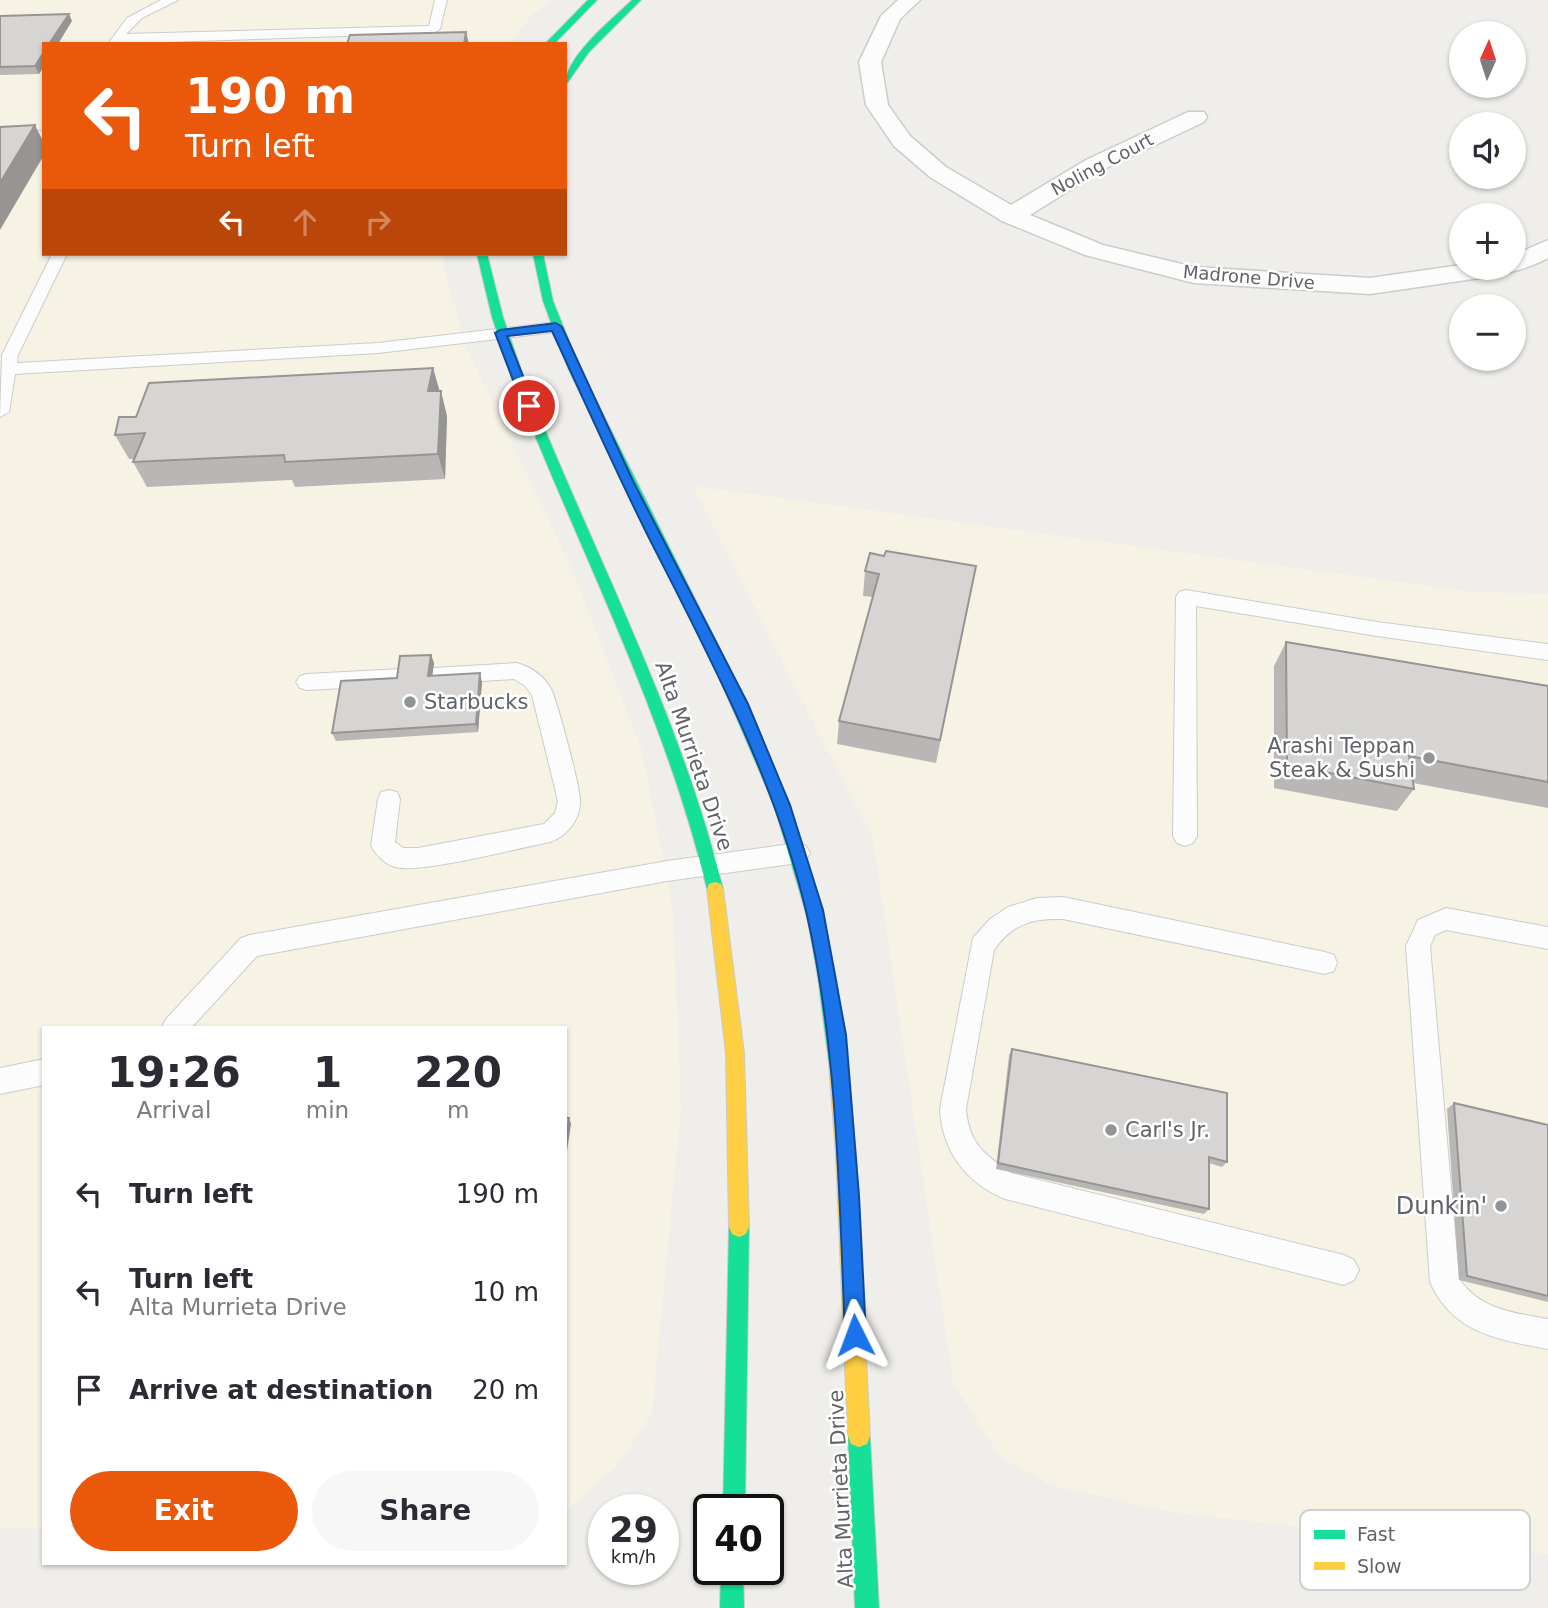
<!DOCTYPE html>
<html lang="en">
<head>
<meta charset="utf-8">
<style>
	:root { --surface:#fff; --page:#f7f7f7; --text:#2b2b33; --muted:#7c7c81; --accent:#ea580c }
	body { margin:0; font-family:"DejaVu Sans",sans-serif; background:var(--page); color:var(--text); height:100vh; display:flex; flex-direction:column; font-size:26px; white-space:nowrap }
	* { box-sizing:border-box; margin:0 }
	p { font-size:23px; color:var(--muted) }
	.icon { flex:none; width:38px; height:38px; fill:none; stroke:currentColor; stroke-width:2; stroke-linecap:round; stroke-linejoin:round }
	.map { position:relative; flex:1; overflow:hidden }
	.side { position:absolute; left:42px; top:1026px; width:525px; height:539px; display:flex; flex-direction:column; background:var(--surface); border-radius:0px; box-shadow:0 2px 5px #0004 }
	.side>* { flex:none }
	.hud { position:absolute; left:42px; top:42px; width:525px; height:214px; border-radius:0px; box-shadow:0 2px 5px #0004; background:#ea580c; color:#fff; overflow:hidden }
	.needle { width:46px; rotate:3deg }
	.controls { position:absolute; left:1449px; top:21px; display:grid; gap:14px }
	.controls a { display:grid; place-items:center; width:77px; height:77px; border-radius:50%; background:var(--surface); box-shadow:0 2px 5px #0004; font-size:35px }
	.speed { position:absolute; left:588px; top:1494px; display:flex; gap:14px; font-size:35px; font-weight:700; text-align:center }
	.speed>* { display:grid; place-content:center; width:91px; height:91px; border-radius:50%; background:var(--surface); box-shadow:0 2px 5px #0004; line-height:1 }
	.speed small { font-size:18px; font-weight:400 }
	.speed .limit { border:4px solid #111; border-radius:10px; background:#fff; color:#111 }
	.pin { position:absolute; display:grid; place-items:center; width:60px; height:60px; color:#fff; margin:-30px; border:4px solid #fff; border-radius:50%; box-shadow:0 2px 7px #0007 }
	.me { position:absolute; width:77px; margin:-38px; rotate:357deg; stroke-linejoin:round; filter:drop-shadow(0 0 5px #0008) }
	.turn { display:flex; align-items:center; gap:24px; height:147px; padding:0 28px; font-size:32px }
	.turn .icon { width:91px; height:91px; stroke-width:2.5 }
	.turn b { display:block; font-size:49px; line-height:60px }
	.lanes { display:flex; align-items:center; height:66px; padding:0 28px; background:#0003; justify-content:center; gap:35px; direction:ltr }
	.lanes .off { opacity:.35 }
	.eta { display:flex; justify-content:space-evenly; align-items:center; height:119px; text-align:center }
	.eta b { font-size:42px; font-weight:800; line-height:49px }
	.button { display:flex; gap:14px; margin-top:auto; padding:14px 28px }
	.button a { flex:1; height:80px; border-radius:42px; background:var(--accent); color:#fff; font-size:28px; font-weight:800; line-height:80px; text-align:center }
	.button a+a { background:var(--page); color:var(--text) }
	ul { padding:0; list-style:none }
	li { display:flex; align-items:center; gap:21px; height:98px; padding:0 28px }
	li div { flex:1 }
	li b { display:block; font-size:26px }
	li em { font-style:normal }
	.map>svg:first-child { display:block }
	.commercial { fill:#f7f3e4 }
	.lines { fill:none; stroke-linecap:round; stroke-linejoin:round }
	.lane-casing { stroke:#cbcccc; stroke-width:2 }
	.street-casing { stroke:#cbcccc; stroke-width:3 }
	.fast-casing { stroke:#cacacb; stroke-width:2 }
	.slow-casing { stroke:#cacacb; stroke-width:2 }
	.lane { fill:#fdfcfc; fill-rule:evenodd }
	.street { fill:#fdfcfc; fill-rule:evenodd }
	.fast { fill:#16e098; fill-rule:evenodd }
	.slow { fill:#ffcf43; fill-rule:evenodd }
	.wall { fill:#b8b7b5 }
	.shaded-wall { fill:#969594 }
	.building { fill:#d6d5d3; stroke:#969594; stroke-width:2 }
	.route { fill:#1a73e8; stroke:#114b97; stroke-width:2 }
	.poi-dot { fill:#919496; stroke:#fff; stroke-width:2.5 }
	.labels { text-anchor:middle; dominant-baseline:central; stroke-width:5; stroke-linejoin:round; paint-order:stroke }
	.far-street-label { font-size:18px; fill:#5f6368; stroke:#fff }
	.poi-label { font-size:21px; fill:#5f6368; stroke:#fff; text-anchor:start }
	.street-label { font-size:21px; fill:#5f6368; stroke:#fff }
	.near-poi-label { font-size:24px; fill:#5f6368; stroke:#fff; text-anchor:end }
	.key { fill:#fff; stroke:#cfd0d2; stroke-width:2 }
	.key-label { font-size:19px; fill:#5f6368 }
</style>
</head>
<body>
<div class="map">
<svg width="1548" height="1608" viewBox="0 0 1548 1608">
	<rect width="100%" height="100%" fill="#efeeea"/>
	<!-- commercial -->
	<g class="commercial">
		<polygon points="0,0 552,0 531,16 509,44 44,44 44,254 443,254 444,269 467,349 574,574 642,751 673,911 681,1108 652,1413 618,1465 565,1512 565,1027 44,1027 44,1528 0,1528"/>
		<polygon points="693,486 1473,592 1548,594 1548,1554 1177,1513 1050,1485 999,1456 953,1382 873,839"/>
	</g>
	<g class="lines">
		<defs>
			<g id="lane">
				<polygon points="161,0 178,0 142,18 126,34 429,26 435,0 447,0 440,29 434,33 108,44 127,18"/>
				<polygon points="44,131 44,139 0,140 0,132"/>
				<polygon points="52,254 67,254 18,355 17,363 378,343 556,322 564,327 556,332 378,353 15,374 9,412 0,417 2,355"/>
				<polygon points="1186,590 1377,622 1548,644 1548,660 1377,636 1196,606 1197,836 1193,843 1185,846 1177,843 1173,836 1176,597 1179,592"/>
				<path d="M517,663C531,667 544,676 551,689C557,700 580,787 580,800C581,819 567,836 550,842C518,848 421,874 395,867C385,864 376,855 371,846L378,799L381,792L389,790L397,792L400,799L395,842L403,848H418L544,824L555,813L558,801L532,695L524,685L514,679L432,684L425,682L422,676L425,670L432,668Z"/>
				<polygon points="401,669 408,671 412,677 408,683 401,685 307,690 300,688 296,682 300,676 307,674"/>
				<polygon points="798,843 806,846 810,853 806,860 798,863 667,881 257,956 192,1027 162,1027 166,1019 241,938 250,935 667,861"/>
				<path d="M1063,897L1325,952L1334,955L1337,963L1334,971L1325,974L1063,919C1032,918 1012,924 994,950L966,1109C969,1144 984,1154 1011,1173L1344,1255L1354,1260L1359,1270L1354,1280L1344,1285L1005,1199C966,1183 942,1151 940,1109L973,938L990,919L1008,907L1037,898Z"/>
				<path d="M1446,908L1548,927V949L1446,930L1435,935L1430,946L1459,1278C1479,1310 1515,1313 1548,1319V1349C1499,1340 1452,1333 1430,1282L1406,946L1418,920Z"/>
				<polygon points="44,1059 44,1085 0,1094 0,1068"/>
			</g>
			<path id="street" d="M898,0H920L900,19L881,62L888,105L910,136L946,167L1011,205L1086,160L1188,112H1204L1207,117L1204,122L1102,170L1030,215L1103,245L1194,267L1370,278L1461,265V268H1514V255L1548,240V258C1527,269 1515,271 1494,276L1370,294L1194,283L1085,255L1002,221L930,177L894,146L866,105L859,62L881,16Z"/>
			<g id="fast">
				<polygon points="588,0 597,0 554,44 545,44"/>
				<path d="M632,0H641L589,52L565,86C565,56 612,20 632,0Z"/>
				<path d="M477,254H487L503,317L524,378C591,549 679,710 723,889L721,894L715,896L709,894L707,889C664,710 578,549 512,378L492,317Z"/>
				<polygon points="533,254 543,254 553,301 580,368 727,663 790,805 824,920 836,978 847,1063 844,1069 838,1072 832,1069 829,1063 818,978 808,920 774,805 713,663 568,368 543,301"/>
				<polygon points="739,1217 746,1220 749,1227 745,1510 723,1510 729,1227 732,1220"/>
				<polygon points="859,1425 867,1428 870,1436 879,1608 855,1608 848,1436 851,1428"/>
				<polygon points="721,1570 743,1570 744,1608 720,1608"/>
			</g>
			<g id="slow">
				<polygon points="715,882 721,884 723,889 744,1053 749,1227 746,1234 739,1237 732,1234 729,1227 726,1053 707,889 709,884"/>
				<polygon points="838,1054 844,1057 847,1063 856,1155 870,1436 867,1444 859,1447 851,1444 848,1436 836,1155 829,1063 832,1057"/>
			</g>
		</defs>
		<!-- lane casing -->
		<use href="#lane" class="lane-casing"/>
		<!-- street casing -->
		<use href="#street" class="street-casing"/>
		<!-- fast casing -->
		<use href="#fast" class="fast-casing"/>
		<!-- slow casing -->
		<use href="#slow" class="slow-casing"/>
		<!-- lane -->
		<use href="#lane" class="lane"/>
		<!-- street -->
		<use href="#street" class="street"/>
		<!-- fast -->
		<use href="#fast" class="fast"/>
		<!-- slow -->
		<use href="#slow" class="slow"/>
	</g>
	<!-- wall -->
	<g class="wall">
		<polygon points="0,16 72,21 44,44 44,66 39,74 0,75"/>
		<polygon points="433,368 447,416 445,479 295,487 292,480 147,487 133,462 134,459 129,459 115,435 136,417"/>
		<polygon points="884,556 976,566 936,763 837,744 839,721 873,597 863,596 865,571"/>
		<polygon points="1286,642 1548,685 1548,808 1413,783 1414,789 1397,811 1274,788 1274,666"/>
		<polygon points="431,655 434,663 432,676 482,682 478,732 336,741 332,733"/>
		<polygon points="1012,1049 1227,1162 1222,1167 1209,1163 1209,1209 1204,1214 996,1169 1009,1055"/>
		<polygon points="1454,1103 1548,1125 1548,1302 1459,1280 1447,1109"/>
	</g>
	<!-- shaded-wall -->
	<g class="shaded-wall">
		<polygon points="69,14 72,21 58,44 49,44"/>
		<polygon points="466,32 469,44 464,44"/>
		<polygon points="44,52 44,66 39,74 35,66"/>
		<polygon points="35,125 44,143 44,155 0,230 0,183"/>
		<polygon points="433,368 440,393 428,391"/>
		<polygon points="441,391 447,416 445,479 438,454"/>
		<polygon points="431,655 434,663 431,685 428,676"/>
		<polygon points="480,673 482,682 478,732 476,724"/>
		<polygon points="569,1118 571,1124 565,1164 565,1143"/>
	</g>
	<!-- building -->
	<g class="building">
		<polygon points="69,14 49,44 44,44 44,52 35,66 0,67 0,16"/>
		<polygon points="466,32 464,44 347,44 350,35"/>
		<polygon points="35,125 0,183 0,127"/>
		<polygon points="433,368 428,391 441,391 438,454 285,462 284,455 133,462 145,433 115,435 119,417 136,417 149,383"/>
		<polygon points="886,551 976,566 940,740 839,721 879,574 865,571 870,553 884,556"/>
		<polygon points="1286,642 1548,686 1548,782 1409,756 1414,789 1287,765"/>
		<polygon points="431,655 428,676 480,673 476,724 332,733 341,681 397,678 400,656"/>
		<polygon points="1012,1049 1227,1093 1227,1162 1209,1157 1209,1209 998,1163"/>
		<polygon points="1454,1103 1548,1125 1548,1296 1467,1276"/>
		<polygon points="565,1118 569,1118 565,1143"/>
	</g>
	<!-- route -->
	<path class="route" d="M556,323L562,327L633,481L748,704L790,805L823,910L846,1035L859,1196L866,1335L862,1342L855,1345L848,1342L845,1335C839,1194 838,1049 806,911C775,779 710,658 649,538C615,470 584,400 552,331L507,336L535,406L529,410L523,406L495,333L500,330Z"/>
	<!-- markers -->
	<g class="poi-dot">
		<circle cx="410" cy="702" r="7"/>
		<circle cx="1429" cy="758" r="7"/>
		<circle cx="1111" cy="1130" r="7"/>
		<circle cx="1501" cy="1206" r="7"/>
	</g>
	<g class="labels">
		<!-- far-street labels -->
		<g class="far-street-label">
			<text transform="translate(1102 164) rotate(-28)">Noling Court</text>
			<text transform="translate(1249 277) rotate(5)">Madrone Drive</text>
		</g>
		<!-- poi labels -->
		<g class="poi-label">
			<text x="424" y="702">Starbucks</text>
			<text x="1415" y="746" text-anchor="end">Arashi Teppan<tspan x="1415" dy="24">Steak &amp; Sushi</tspan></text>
			<text x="1125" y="1130">Carl's Jr.</text>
		</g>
		<!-- street labels -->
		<g class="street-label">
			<text transform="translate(694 756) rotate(71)">Alta Murrieta Drive</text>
			<text transform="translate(841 1489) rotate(-93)">Alta Murrieta Drive</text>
		</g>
		<!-- near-poi labels -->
		<g class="near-poi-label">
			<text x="1487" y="1206">Dunkin'</text>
		</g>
	</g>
	<!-- legend -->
	<rect x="1300" y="1510" width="230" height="80" rx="10" class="key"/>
	<rect x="1314" y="1530" width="31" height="9" fill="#16e098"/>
	<rect x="1314" y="1562" width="31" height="8" fill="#ffcf43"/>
	<g class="key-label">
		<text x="1357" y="1541">Fast</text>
		<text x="1357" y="1573">Slow</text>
	</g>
</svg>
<div class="controls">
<a><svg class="needle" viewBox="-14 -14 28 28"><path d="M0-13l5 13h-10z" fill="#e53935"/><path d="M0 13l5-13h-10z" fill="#7c7c81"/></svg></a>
<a><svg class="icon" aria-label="sound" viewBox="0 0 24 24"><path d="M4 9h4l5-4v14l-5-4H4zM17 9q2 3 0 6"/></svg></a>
<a>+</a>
<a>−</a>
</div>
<div class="speed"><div>29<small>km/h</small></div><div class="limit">40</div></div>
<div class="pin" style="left:529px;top:406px;background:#d93025"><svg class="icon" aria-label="arrive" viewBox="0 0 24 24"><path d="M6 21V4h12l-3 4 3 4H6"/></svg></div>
<svg class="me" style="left:855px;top:1335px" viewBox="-20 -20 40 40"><path d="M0-17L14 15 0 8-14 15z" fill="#1a73e8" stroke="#fff" stroke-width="4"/></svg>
<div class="hud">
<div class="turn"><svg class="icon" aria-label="left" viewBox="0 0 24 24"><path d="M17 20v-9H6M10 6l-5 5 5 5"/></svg><div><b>190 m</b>Turn left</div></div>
<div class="lanes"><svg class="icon" aria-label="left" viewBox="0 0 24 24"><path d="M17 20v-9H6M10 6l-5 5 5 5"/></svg><svg class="icon off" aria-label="ahead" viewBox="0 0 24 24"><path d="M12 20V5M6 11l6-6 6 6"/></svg><svg class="icon off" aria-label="right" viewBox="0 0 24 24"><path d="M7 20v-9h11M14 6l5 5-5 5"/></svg></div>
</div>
<section class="side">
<div class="eta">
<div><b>19:26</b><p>Arrival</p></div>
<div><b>1</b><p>min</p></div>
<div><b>220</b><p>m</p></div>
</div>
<ul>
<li><svg class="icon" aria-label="left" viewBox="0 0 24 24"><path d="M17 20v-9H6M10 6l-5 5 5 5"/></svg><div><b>Turn left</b></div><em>190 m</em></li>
<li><svg class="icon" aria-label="left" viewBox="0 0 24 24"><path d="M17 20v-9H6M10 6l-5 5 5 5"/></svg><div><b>Turn left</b><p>Alta Murrieta Drive</p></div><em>10 m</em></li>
<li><svg class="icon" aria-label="arrive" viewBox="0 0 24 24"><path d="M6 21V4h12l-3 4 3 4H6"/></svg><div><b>Arrive at destination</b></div><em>20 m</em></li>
</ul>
<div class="button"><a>Exit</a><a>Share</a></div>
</section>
</div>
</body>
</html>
